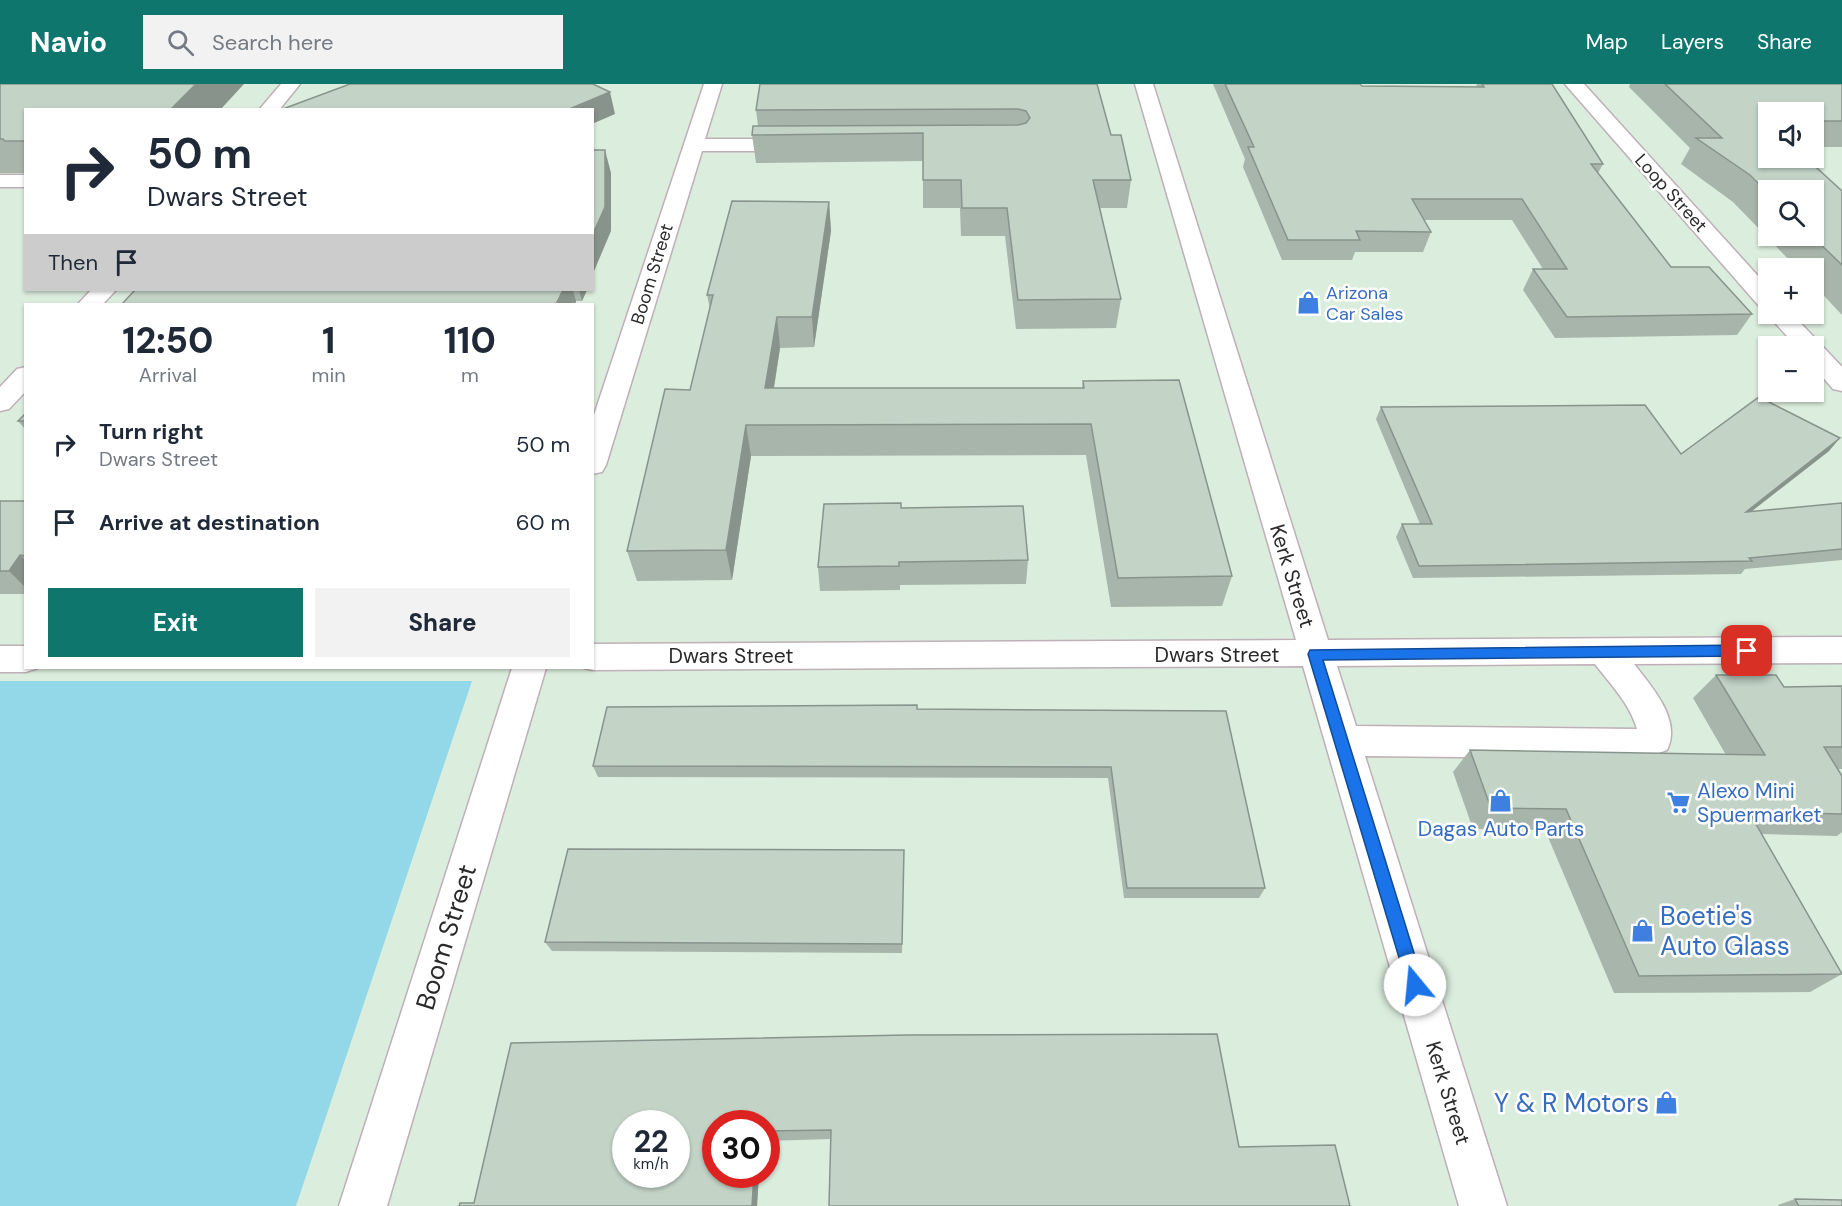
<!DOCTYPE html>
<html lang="en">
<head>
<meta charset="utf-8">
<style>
	:root { --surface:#fff; --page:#f2f2f3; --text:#1f2937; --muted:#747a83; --accent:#0f766e }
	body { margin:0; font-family:"DM Sans",sans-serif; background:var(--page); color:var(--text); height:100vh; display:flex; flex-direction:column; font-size:22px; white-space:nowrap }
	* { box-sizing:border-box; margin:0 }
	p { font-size:20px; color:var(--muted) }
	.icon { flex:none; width:33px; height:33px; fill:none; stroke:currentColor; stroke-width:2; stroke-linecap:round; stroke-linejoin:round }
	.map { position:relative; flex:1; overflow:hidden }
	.drawer { position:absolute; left:24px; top:219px; width:570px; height:366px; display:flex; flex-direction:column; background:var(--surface); border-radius:0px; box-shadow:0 2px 4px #0004 }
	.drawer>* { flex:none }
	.hud { position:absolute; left:24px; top:24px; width:570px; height:183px; border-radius:0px; box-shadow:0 2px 4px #0004; background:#fff; color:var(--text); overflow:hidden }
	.tools { position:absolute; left:1758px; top:18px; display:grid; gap:12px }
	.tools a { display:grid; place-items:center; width:66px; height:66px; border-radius:0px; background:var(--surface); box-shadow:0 2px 4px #0004; font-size:30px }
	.speed { position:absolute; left:612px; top:1026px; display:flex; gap:12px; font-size:30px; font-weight:700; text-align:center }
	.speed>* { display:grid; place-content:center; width:78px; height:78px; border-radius:50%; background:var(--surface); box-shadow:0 2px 4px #0004; line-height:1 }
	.speed small { font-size:15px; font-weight:400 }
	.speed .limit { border:9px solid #d22; background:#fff; color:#111 }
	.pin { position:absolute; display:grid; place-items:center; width:51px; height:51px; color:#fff; margin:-26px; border-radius:12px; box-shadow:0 3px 9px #0006 }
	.me { position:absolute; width:66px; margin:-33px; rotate:343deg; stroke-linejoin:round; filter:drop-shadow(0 0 4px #0008) }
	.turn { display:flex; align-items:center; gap:21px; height:126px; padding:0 24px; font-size:27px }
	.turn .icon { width:78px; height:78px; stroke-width:2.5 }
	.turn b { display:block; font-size:42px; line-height:51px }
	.then { display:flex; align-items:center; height:57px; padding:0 24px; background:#0003; gap:12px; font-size:22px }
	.eta { display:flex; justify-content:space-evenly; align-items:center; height:102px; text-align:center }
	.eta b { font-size:36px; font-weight:800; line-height:42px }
	.cta { display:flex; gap:12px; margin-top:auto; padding:12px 24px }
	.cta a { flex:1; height:69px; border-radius:0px; background:var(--accent); color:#fff; font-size:24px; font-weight:800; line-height:69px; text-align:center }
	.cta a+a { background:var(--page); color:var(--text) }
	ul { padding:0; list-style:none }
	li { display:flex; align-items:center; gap:18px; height:78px; padding:0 24px }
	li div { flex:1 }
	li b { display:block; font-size:22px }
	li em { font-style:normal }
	header { display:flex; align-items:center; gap:36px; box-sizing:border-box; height:84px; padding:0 30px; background:var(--accent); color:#fff }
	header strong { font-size:28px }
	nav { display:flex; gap:33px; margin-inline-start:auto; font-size:21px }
	.search { width:420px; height:54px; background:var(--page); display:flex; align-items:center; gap:15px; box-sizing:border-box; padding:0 21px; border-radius:0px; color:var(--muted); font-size:22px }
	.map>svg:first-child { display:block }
	.green { fill:#93d8e8 }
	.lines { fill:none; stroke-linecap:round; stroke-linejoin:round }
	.minor-casing { stroke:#bfafb9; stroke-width:3 }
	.minor { fill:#fff; fill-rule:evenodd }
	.wall { fill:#a8b5aa; fill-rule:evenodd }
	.shaded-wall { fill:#88948b }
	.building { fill:#c3d3c6; stroke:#88948b; stroke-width:1.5; fill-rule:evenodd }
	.route { fill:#1a73e8; stroke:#114b97; stroke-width:1.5 }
	.labels { text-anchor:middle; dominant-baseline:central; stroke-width:5; stroke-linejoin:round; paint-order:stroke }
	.far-street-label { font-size:18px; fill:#2a2a2a; stroke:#fff }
	.far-shop-label { font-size:18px; fill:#366cbe; stroke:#fff; text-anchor:start }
	.street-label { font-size:21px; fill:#2a2a2a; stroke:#fff }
	.shop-label { font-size:21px; fill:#366cbe; stroke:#fff; text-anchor:start }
	.near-shop-label { font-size:26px; fill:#366cbe; stroke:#fff; text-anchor:start }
	.near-street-label { font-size:26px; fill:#2a2a2a; stroke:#fff }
</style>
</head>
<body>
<header>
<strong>Navio</strong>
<div class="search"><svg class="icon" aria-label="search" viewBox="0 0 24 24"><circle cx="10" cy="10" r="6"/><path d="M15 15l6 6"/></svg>Search here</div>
<nav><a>Map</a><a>Layers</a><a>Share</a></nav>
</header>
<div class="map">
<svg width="1842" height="1122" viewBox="0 0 1842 1122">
	<rect width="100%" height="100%" fill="#dbeddd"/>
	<!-- green -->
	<polygon class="green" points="0,597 472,597 296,1122 0,1122"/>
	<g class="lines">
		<defs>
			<g id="minor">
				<polygon points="281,0 300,0 279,26 259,26"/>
				<polygon points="704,0 722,0 705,55 798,55 805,57 808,61 805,65 798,67 702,67 606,381 602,388 592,390 592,337"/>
				<path d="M1135,0H1153L1328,556L1842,553V579L1634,580C1652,603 1682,636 1667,666L1642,675L1365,672L1507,1122H1459L1303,582L592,586L584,584H592V560L1296,556ZM1595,580C1611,601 1630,620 1637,645L1356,642L1337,582Z"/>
				<polygon points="1565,0 1584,0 1768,203 1768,224 1759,222"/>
				<rect x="0" y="91" width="26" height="12"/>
				<polygon points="91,206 116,206 103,220 78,220"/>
				<polygon points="1768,228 1768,230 1792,230 1842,283 1842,307 1833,305 1814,283 1814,262 1796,262 1767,230"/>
				<polygon points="26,283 26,307 9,325 0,327 0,303 17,285"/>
				<polygon points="0,562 26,562 26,584 38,584 26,588 0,588"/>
				<polygon points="512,584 546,584 387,1122 339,1122"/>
			</g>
		</defs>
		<!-- minor casing -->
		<use href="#minor" class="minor-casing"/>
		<!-- minor -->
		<use href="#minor" class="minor"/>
	</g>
	<!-- wall -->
	<g class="wall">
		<polygon points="0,0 26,26 26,89 0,89"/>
		<polygon points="1097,0 1111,51 1131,96 1127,124 1100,124 1121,215 1116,244 1016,245 1005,152 961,152 960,124 923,124 923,77 756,79 752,51 758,42 756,26"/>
		<polygon points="1213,0 1360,0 1362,2 1476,3 1477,0 1552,0 1603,80 1598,89 1671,183 1752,230 1737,251 1555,254 1523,206 1533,185 1543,185 1512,136 1424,136 1431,148 1423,168 1355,168 1352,176 1282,176 1243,83 1245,75"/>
		<path d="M1630,0H1842V63H1814V28H1768V74L1842,107V231L1814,201V184H1797L1733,118L1681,80L1690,64L1629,3ZM1768,106L1814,152H1768Z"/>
		<polygon points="829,118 831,147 814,263 780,264 774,304 1082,304 1083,297 1232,492 1222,522 1111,523 1086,371 751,372 732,496 637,497 627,467 690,306 710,225 707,211"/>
		<polygon points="135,206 587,206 582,217 576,217 575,220 122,220"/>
		<polygon points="1381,323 1681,370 1829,367 1751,428 1842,419 1842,476 1745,485 1741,490 1413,494 1396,453 1402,440 1420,440 1376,335"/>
		<polygon points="26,329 26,346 18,337"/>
		<rect x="0" y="417" width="26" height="93"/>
		<polygon points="901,424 1028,476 1026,500 900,501 900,506 820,507 818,483"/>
		<polygon points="1716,591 1784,603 1842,602 1842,685 1838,685 1842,692 1842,748 1837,752 1762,750 1842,890 1810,908 1614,909 1545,746 1473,745 1453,688 1470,666 1726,671 1693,614"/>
		<polygon points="917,625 1226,627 1265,804 1259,814 1124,814 1108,694 598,693 593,682"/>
		<polygon points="904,766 902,869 552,867 545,858"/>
		<polygon points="511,959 1239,1063 830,1055 766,1057 766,1040 716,1040 716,1090 759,1090 757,1122 459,1122 474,1119"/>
		<polygon points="1795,1115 1842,1122 1779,1122 1778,1121"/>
	</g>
	<!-- shaded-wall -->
	<g class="shaded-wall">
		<polygon points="196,0 244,0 220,26 170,26"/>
		<polygon points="610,8 615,30 592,40 592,26 567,26"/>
		<polygon points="605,66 611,89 611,147 592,192 592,152"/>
		<polygon points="829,118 831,147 814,263 812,233"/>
		<polygon points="563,206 573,206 576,217 575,220 556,220"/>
		<polygon points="579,206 587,206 582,217"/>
		<polygon points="777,233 780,264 769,334 765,304"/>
		<polygon points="746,341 751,372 732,496 726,466"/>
		<polygon points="1840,354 1829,367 1735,440 1746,428"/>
		<polygon points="20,471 26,477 26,504 9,487"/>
		<polygon points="754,1090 759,1090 757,1122 752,1122"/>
	</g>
	<!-- building -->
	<g class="building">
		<polygon points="0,0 196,0 170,26 26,26 26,57 5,57 3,55 0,55"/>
		<polygon points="350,0 593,0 610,8 567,26 280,26"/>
		<polygon points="760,0 1097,0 1111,51 1121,51 1131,96 1093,96 1121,215 1018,216 1007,124 962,124 961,96 923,96 923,49 752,51 753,42 1018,41 1026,39 1030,34 1026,27 1018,25 756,26"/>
		<polygon points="1225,0 1360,0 1362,2 1484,3 1482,0 1552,0 1603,80 1591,80 1671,183 1709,183 1752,230 1567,233 1533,185 1567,185 1522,115 1412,115 1431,148 1356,147 1360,156 1288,156 1248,63 1254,63"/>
		<polygon points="1665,0 1842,0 1842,37 1814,37 1814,28 1768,28 1768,37 1767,37 1768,39 1768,74 1806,74 1842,107 1842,181 1812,152 1814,152 1814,106 1768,106 1768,109 1750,91 1696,54 1722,54"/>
		<polygon points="592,66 605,66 605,123 592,152"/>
		<polygon points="732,117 829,118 812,233 777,233 765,304 1084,304 1083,297 1179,296 1232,492 1118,494 1091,340 746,341 726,466 627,467 665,305 690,306 713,211 707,211"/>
		<polygon points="135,206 563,206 556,220 122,220"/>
		<polygon points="1759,313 1840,354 1746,428 1842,419 1842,465 1749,474 1752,477 1419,482 1402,440 1432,440 1381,323 1645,321 1681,370"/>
		<polygon points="26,329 26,337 18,337"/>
		<polygon points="0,417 26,417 26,472 20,471 9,487 0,487"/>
		<polygon points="901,419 901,424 1023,422 1028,476 899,478 899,482 818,483 824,420"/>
		<polygon points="1716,591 1776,591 1784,603 1842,602 1842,663 1824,663 1842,692 1842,730 1749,728 1842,890 1639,892 1566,725 1491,724 1470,666 1765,671"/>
		<polygon points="917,621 917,625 1226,627 1265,804 1127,804 1111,683 593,682 607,623"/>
		<polygon points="568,765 904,766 902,860 545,858"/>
		<path d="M1217,950L1239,1063L1335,1061L1350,1122H829L831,1046L766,1047V1040H716V1090H754L752,1122H459L460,1119H474L511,959L906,951ZM626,1040H676V1090H626Z"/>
		<polygon points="1795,1115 1842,1116 1842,1122 1799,1122"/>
	</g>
	<!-- route -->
	<polygon class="route" points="1747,561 1754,567 1747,572 1323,576 1424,901 1422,907 1415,909 1409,907 1308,570 1310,566"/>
	<!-- icons -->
	<defs>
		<symbol id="shop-bare" viewBox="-9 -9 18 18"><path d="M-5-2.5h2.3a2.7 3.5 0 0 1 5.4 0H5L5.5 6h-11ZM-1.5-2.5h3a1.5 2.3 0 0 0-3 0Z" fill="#3f7fe0" stroke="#fff" stroke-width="2.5" paint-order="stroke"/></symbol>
		<symbol id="supermarket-bare" viewBox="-9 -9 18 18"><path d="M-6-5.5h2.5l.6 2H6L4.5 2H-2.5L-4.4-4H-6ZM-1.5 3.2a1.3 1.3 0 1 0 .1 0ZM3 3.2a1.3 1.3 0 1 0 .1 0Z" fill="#3f7fe0" stroke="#fff" stroke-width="2.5" paint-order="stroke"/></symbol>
	</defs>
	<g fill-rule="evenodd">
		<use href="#shop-bare" x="1292" y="202" width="33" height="33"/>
		<use href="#shop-bare" x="1484" y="700" width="33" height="33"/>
		<use href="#supermarket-bare" x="1662" y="702" width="33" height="33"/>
		<use href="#shop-bare" x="1626" y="830" width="33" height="33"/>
		<use href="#shop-bare" x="1650" y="1002" width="33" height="33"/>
	</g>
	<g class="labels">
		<!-- far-street labels -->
		<g class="far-street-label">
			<text transform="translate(1671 109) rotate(48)">Loop Street</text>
			<text transform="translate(652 190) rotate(-73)">Boom Street</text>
		</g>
		<!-- far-shop labels -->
		<g class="far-shop-label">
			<text x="1326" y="209">Arizona<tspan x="1326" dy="21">Car Sales</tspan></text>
		</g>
		<!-- street labels -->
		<g class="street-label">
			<text transform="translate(1292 492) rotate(73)">Kerk Street</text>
			<text x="1217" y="571">Dwars Street</text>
			<text x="731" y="572">Dwars Street</text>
			<text transform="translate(1448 1009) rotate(73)">Kerk Street</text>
		</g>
		<!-- shop labels -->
		<g class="shop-label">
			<text x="1697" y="707">Alexo Mini<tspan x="1697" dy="24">Spuermarket</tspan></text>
			<text x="1501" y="745" text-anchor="middle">Dagas Auto Parts</text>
		</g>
		<!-- near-shop labels -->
		<g class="near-shop-label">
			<text x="1660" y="832">Boetie's<tspan x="1660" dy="30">Auto Glass</tspan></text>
			<text x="1649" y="1019" text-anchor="end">Y &amp; R Motors</text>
		</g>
		<!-- near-street labels -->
		<g class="near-street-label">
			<text transform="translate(446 853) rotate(-73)">Boom Street</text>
		</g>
	</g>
</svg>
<div class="tools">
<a><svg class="icon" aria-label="sound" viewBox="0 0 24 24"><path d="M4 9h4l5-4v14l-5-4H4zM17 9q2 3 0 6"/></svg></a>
<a><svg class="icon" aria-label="search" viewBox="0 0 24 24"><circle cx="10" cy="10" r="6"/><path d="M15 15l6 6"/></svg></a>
<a>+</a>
<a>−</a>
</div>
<div class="speed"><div>22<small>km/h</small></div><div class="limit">30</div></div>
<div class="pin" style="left:1747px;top:567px;background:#d93025"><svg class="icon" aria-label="arrive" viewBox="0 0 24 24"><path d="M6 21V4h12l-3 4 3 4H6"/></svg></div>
<svg class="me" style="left:1415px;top:901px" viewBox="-20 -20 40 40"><circle r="19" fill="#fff"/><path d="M0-13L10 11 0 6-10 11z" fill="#1a73e8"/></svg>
<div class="hud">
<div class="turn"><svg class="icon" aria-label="right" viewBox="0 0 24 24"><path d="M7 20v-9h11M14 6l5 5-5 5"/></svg><div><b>50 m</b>Dwars Street</div></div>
<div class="then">Then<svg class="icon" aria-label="arrive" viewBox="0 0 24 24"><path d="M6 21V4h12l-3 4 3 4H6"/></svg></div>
</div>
<section class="drawer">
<div class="eta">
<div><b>12:50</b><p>Arrival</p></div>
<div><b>1</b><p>min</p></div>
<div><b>110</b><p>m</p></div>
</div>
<ul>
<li><svg class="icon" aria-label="right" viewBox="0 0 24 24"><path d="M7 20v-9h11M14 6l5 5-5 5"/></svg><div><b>Turn right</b><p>Dwars Street</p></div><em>50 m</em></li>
<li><svg class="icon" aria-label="arrive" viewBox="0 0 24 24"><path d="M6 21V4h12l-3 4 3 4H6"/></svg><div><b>Arrive at destination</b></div><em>60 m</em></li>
</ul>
<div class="cta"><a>Exit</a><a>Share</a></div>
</section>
</div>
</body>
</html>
